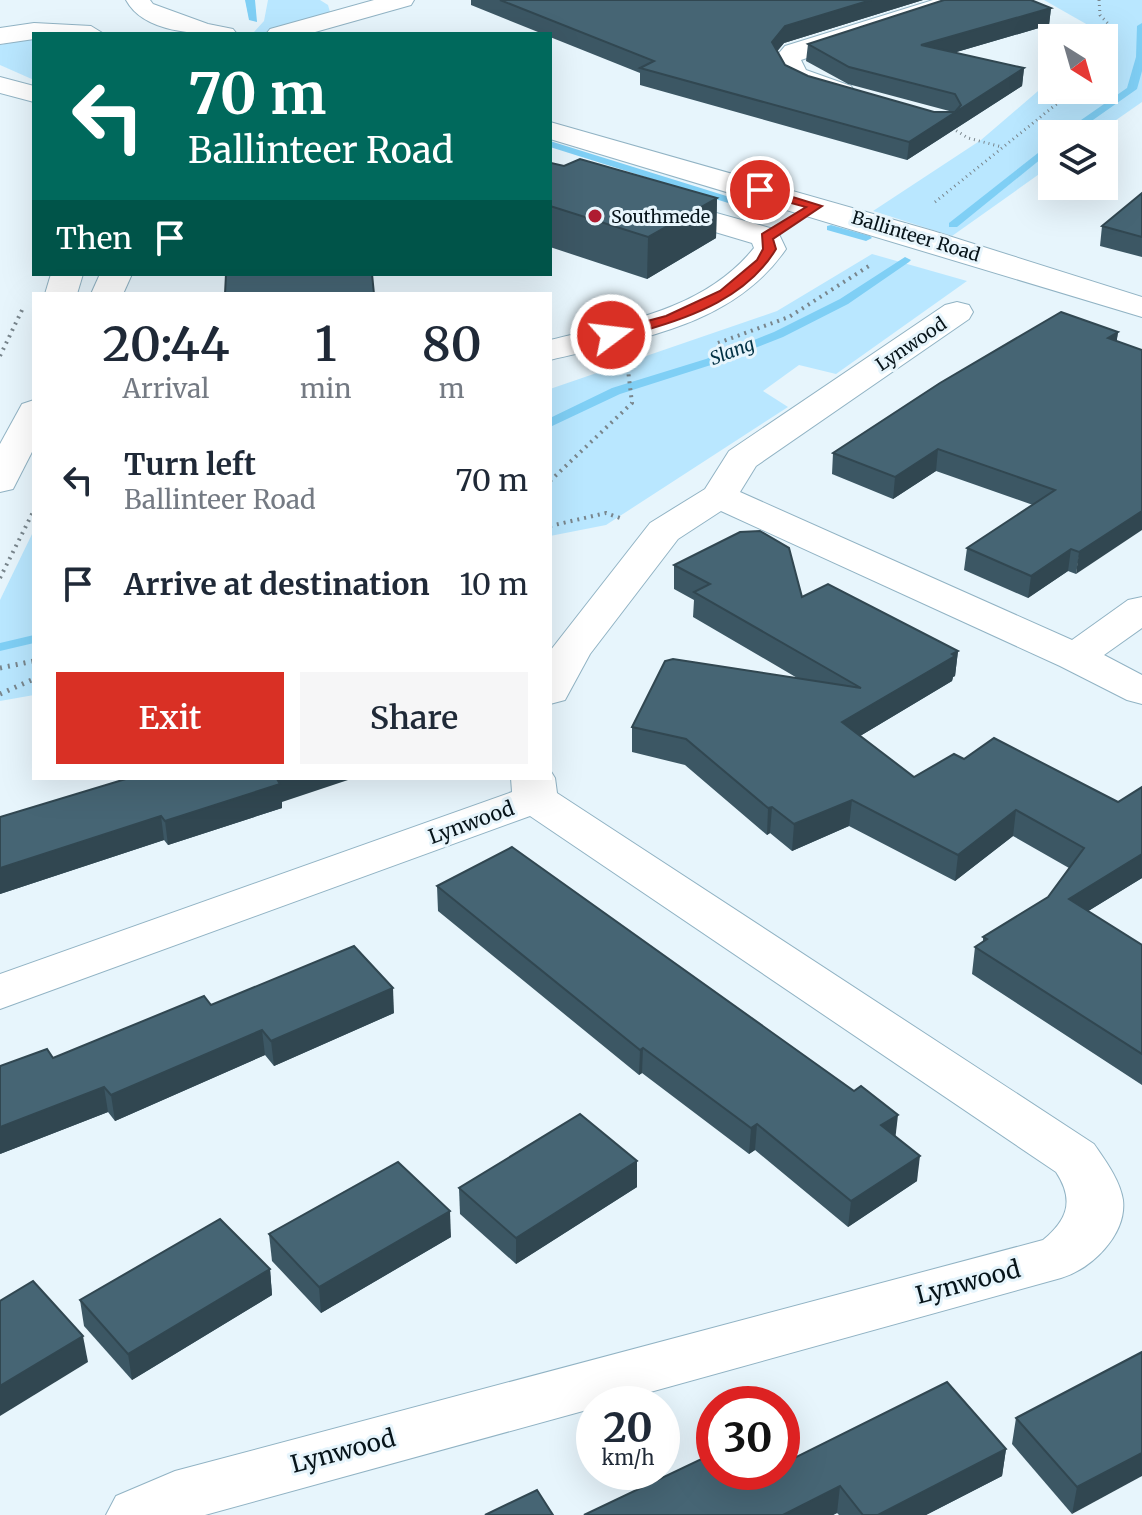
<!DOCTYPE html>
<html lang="en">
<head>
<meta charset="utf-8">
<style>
	:root { --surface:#fff; --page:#f6f6f7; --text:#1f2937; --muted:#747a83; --accent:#d93025 }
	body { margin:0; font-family:Merriweather,serif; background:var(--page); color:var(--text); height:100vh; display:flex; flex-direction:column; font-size:30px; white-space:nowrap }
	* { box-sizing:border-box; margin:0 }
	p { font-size:26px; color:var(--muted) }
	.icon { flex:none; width:44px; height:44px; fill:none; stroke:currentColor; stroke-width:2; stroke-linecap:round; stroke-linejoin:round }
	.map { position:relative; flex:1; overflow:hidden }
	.side { position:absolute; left:32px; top:292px; width:520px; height:488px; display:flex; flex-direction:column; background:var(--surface); border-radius:0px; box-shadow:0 8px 32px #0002 }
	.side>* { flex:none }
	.guide { position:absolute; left:32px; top:32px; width:520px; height:244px; border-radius:0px; box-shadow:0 8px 32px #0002; background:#00695c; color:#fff; overflow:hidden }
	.needle { width:52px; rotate:143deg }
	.buttons { position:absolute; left:1038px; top:24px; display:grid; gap:16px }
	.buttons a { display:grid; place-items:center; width:80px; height:80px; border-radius:0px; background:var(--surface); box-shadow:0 8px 32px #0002; font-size:40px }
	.speed { position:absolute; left:576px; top:1386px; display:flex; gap:16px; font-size:40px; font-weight:700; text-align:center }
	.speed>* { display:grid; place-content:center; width:104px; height:104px; border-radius:50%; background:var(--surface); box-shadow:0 8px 32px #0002; line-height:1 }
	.speed small { font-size:20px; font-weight:400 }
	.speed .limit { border:12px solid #d22; background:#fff; color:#111 }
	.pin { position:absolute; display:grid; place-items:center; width:68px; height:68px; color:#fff; margin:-34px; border:4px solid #fff; border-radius:50%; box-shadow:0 2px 8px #0007 }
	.me { position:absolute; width:88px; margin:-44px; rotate:75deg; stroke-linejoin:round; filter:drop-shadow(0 0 6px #0008) }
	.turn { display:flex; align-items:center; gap:28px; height:168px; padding:0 24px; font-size:36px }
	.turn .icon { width:104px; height:104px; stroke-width:2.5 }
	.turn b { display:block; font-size:56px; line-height:68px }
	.then { display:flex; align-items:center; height:76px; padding:0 24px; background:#0003; gap:16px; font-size:30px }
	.eta { display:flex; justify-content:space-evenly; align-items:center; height:136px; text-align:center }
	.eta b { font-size:48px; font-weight:600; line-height:56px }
	.action { display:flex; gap:16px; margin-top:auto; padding:16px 24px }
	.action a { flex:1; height:92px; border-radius:0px; background:var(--accent); color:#fff; font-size:32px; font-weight:600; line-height:92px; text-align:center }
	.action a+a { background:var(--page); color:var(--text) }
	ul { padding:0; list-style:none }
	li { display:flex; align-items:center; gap:24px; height:104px; padding:0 24px }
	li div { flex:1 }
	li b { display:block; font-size:30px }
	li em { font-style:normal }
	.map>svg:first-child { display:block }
	.green { fill:#b9e7ff }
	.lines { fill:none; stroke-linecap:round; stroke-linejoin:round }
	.stream { fill:#7fcff5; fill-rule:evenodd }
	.street-casing { stroke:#91b3c4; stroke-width:2 }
	.secondary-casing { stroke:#91b3c4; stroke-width:2 }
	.path-far2 { stroke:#79868d; stroke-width:3; stroke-dasharray:1 4; stroke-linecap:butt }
	.path-far1 { stroke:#79868d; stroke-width:4; stroke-dasharray:2 5; stroke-linecap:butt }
	.path { stroke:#79868d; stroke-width:5; stroke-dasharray:2 6; stroke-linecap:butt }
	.street { fill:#fff; fill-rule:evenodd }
	.secondary { fill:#fff; fill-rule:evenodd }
	.wall { fill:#3c5764 }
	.shaded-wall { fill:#314751 }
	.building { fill:#466574; stroke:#314751; stroke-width:2 }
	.route { fill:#d93025; stroke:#8d1f18; stroke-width:2 }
	.poi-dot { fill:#af1c31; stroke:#e7f5fc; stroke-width:3 }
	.labels { text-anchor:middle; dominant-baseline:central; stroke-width:6; stroke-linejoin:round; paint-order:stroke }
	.far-poi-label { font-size:18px; fill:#07141a; stroke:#e7f5fc; text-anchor:start }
	.far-street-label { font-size:18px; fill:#07141a; stroke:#e7f5fc }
	.far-water-label { font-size:18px; font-style:italic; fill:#003043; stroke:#e7f5fc }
	.street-label { font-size:20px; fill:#07141a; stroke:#e7f5fc }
	.near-street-label { font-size:24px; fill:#07141a; stroke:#e7f5fc }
</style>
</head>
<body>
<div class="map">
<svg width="1142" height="1515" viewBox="0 0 1142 1515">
	<rect width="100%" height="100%" fill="#e7f5fc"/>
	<!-- green -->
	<g class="green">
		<polygon points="268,0 320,0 328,5 330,12 268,32 254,32 264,21"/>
		<polygon points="1044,0 1142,0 1142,102 1096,134 1052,134 1052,165 952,236 873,211 981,140 1052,79 1052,90 1104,90 1104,38 1097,38 1102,33"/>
		<polygon points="34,38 34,80 0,65 0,45"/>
		<polygon points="872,254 967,281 836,374 799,365 763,391 788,407 606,525 550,536 550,389 777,311"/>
		<polygon points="34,530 34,695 0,701 0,600"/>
	</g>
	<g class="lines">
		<!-- stream -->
		<g class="stream">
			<polygon points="245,0 255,0 257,22 249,20"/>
			<polygon points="1142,23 1142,71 1137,89 1073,134 1061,134 1127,88 1136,57 1137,26"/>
			<polygon points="550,141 768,209 769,211 760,213 550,147"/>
			<polygon points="1052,142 1052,150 957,227 949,227 949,223"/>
			<polygon points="831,225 870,236 872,238 866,241 827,230 827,226"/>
			<polygon points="905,257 911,260 909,262 848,304 783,337 714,364 620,394 550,427 550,418 612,388 706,359 774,332 840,299"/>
			<polygon points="34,635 34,643 0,651 0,643"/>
		</g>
		<defs>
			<g id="street">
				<path d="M126,0H150L153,4L208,24L233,29L237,34C201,34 145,35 126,0Z"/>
				<polygon points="374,0 414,0 411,5 308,34 266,34 270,29"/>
				<polygon points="933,0 971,0 968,5 801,60 806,70 851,86 855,92 851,98 831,98 787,81 774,59 785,46"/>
				<path d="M659,197L777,230L786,249C732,327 636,339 550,360V340C624,322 704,310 754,248L752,243L648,212L644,206L648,200Z"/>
				<polygon points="957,302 969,305 973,312 969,319 756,466 740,492 1072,640 1128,600 1142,597 1142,628 1104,655 1142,675 1142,704 1127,700 1060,666 721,511 678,539 590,654 565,700 550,704 550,651 650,523 705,489 729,451 945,305"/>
				<path d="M550,770L555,778L557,793L1094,1144C1105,1160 1120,1180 1123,1200C1127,1235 1091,1269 1061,1278L607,1404H594V1408L205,1515H106L116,1496L175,1471L1043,1240C1067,1220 1075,1201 1056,1172L530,816L0,1009V974L512,792L511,778H550Z"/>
			</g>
			<g id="secondary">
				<polygon points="34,23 91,26 104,34 34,34 34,39 0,44 0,28"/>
				<polygon points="0,77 34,86 34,102 0,93"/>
				<polygon points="550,122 933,231 1142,297 1142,317 550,139"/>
				<polygon points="51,274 83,274 77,294 45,294"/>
				<polygon points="100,274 132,274 123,294 91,294"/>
				<polygon points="34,400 34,448 13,489 0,492 0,444 22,404"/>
			</g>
		</defs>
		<!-- street casing -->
		<use href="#street" class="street-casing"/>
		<!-- secondary casing -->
		<use href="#secondary" class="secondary-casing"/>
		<!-- path-far2 -->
		<g class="path-far2">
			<polyline points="1099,0 1100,15 1115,31 1104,48"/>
			<polyline points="952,128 968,138 1002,147"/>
			<polyline points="935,202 1074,90"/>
		</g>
		<!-- path-far1 -->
		<g class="path-far1">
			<polyline points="718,343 789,317 872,264"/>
			<polyline points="0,356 22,310"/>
			<polyline points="550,481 632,403 628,370"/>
			<polyline points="550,526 606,513 620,518"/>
			<polyline points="0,578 34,510"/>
		</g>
		<!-- path -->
		<g class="path">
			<polyline points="0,668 34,661"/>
			<polyline points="0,694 34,679"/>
		</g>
		<!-- street -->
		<use href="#street" class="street"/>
		<!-- secondary -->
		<use href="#secondary" class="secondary"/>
	</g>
	<!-- wall -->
	<g class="wall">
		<polygon points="471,0 923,0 784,43 777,51 785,65 808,76 934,112 953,112 848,84 806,61 808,44 1051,8 1049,25 953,53 1024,68 1022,86 907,160 640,85 640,73 550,37 550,34 543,34 471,5"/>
		<polygon points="550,158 551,163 717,198 716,238 647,279 550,247"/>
		<polygon points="1142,193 1142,257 1100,246 1102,226"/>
		<polygon points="1118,332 1076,574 1068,571 1028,598 964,570 967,548 1033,505 936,471 893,499 832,474 833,453"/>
		<polygon points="674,565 802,597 958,651 955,676 953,677 952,681 860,736 914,777 964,759 1118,802 1142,787 1142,878 1088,911 1142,945 1142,1085 972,974 975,947 983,942 983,937 1048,897 1069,868 1013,836 955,881 849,826 792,851 770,833 767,835 685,765 632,752 632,727 799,679 693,617 694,600 674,589"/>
		<polygon points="282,802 282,808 168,845 164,840 0,894 0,817"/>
		<polygon points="437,886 895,1136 917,1181 848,1227 755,1150 749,1154 642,1073 639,1075 438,911"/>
		<polygon points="211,1005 394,1013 274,1066 265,1055 115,1121 108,1112 0,1154 53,1058"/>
		<polygon points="637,1161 637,1187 516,1264 460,1214 459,1188"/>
		<polygon points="269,1234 451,1237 321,1313 272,1261"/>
		<polygon points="270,1269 272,1295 132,1380 84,1326 80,1300"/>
		<polygon points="1142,1352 1072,1514 1012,1444 1016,1418"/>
		<polygon points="1006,1449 1002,1476 926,1515 839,1515 837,1513 833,1515 584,1515 782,1472"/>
	</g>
	<!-- shaded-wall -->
	<g class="shaded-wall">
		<polygon points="871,0 923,0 784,43 771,59 772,42 785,26"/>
		<polygon points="1051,8 1049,25 919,63 921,45"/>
		<polygon points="1024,68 1022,86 907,160 909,142"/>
		<polygon points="717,198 716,238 647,279 648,237"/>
		<polygon points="1118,332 1115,353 1108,338"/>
		<polygon points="938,449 936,471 893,499 895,477"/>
		<polygon points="1142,511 1142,530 1076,574 1079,552"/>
		<polygon points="1071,549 1068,571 1028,598 1031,576"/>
		<polygon points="958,651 955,676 953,677 952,681 840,748 842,722"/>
		<polygon points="280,778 354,778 282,802 282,808 168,845 165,821"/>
		<polygon points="852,800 849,826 792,851 794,824"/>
		<polygon points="772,807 770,833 767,835 768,808"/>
		<polygon points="1016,810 1013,836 955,881 958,855"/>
		<polygon points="161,816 164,840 0,894 0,868"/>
		<polygon points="1142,854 1142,878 1064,926 1069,899"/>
		<polygon points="393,988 394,1013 274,1066 271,1041"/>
		<polygon points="262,1030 265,1055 115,1121 111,1095"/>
		<polygon points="643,1048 642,1073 639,1075 640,1050"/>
		<polygon points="104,1087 108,1112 0,1154 0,1127"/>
		<polygon points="898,1115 895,1141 881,1125"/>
		<polygon points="757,1124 755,1150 749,1154 751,1128"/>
		<polygon points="920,1156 917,1181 848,1227 851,1201"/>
		<polygon points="637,1161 637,1187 516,1264 516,1238"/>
		<polygon points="450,1211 451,1237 321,1313 319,1287"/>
		<polygon points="270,1269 272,1295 132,1380 128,1354"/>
		<polygon points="83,1336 88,1362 0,1416 0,1386"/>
		<polygon points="1006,1449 1002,1476 926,1515 878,1515"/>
		<polygon points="1142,1453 1142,1476 1072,1514 1077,1487"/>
		<polygon points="840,1486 837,1513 833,1515 783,1515"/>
	</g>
	<!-- building -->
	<g class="building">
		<polygon points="500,0 871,0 785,26 772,42 785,65 808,76 934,112 955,112 961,105 955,94 849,67 808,44 944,0 1031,0 1051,8 921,45 1024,68 909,142 640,68 654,61"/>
		<polygon points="550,158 551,163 564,166 580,159 717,198 648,237 550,206"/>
		<polygon points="1142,193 1142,237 1102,226"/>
		<polygon points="226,274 372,274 374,294 225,294"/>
		<polygon points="1061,312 1118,332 1108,338 1142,350 1142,511 1079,552 1071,549 1031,576 967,548 1055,490 938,449 895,477 833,453 940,383"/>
		<polygon points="760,531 789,548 802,597 828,584 958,651 952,654 955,656 842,722 914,777 954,754 964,759 994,738 1118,802 1142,787 1142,854 1069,899 1142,945 1142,1054 975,947 987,939 983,937 1048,897 1084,848 1016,810 958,855 852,800 794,824 772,807 768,808 686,739 632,727 665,661 673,659 861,688 694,592 710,584 674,565 740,532"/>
		<polygon points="129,778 280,778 277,779 280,784 165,821 161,816 0,868 0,817"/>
		<polygon points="512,847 854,1091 861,1086 898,1115 881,1125 920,1156 851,1201 757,1124 751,1128 643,1048 640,1050 437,886"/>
		<polygon points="354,946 393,988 271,1041 262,1030 111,1095 104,1087 0,1127 0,1066 47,1049 53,1058 204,996 211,1005"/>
		<polygon points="580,1114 637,1161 516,1238 459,1188"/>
		<polygon points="398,1162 450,1211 319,1287 269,1234"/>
		<polygon points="220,1219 270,1269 128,1354 80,1300"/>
		<polygon points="33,1281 83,1336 0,1386 0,1301"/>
		<polygon points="1142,1352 1142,1453 1077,1487 1016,1418"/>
		<polygon points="947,1382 1006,1449 878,1515 863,1515 840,1486 783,1515 584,1515 714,1453 714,1472 782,1472 782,1464"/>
		<polygon points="537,1490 553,1515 485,1515"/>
	</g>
	<!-- route -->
	<path class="route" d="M760,187L822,206L773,239L776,249C748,296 693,317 642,331C630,334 617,339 606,338V332L666,316L720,291L757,260L763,249L762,234L806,207L755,193V188Z"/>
	<!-- markers -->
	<circle class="poi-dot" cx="595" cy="216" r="8"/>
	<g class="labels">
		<!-- far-poi labels -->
		<g class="far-poi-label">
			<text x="611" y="216">Southmede</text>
		</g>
		<!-- far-street labels -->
		<g class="far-street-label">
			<text transform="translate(916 236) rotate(17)">Ballinteer Road</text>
			<text transform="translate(911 344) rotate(-34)">Lynwood</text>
		</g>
		<!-- far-water labels -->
		<g class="far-water-label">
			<text transform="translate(732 351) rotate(-21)">Slang</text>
		</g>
		<!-- street labels -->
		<g class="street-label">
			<text transform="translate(471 822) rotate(-20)">Lynwood</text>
		</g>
		<!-- near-street labels -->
		<g class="near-street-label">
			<text transform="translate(968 1282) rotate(-15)">Lynwood</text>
			<text transform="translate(343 1451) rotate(-15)">Lynwood</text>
		</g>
	</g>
</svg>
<div class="buttons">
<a><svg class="needle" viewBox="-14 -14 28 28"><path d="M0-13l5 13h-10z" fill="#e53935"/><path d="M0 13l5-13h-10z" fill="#747a83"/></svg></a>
<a><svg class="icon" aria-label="layers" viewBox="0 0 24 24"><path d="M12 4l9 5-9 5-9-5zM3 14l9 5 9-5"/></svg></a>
</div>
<div class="speed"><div>20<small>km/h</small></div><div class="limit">30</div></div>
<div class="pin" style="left:760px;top:190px;background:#d93025"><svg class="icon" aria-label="arrive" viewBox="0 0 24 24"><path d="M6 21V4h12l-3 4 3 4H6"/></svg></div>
<svg class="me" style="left:611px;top:335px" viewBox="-20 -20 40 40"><circle r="17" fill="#d93025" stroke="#fff" stroke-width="3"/><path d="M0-11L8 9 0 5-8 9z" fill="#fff"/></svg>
<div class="guide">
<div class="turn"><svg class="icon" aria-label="left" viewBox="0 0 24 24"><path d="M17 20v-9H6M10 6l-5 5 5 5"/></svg><div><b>70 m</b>Ballinteer Road</div></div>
<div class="then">Then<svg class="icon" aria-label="arrive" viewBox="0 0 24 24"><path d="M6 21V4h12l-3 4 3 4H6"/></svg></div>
</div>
<section class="side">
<div class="eta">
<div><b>20:44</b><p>Arrival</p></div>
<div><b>1</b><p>min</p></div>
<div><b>80</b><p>m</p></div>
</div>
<ul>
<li><svg class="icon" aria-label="left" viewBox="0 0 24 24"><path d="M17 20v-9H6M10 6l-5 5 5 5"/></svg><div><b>Turn left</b><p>Ballinteer Road</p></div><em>70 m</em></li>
<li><svg class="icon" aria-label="arrive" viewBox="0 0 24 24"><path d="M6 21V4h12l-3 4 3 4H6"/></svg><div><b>Arrive at destination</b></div><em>10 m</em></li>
</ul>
<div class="action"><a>Exit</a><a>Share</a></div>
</section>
</div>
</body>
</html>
